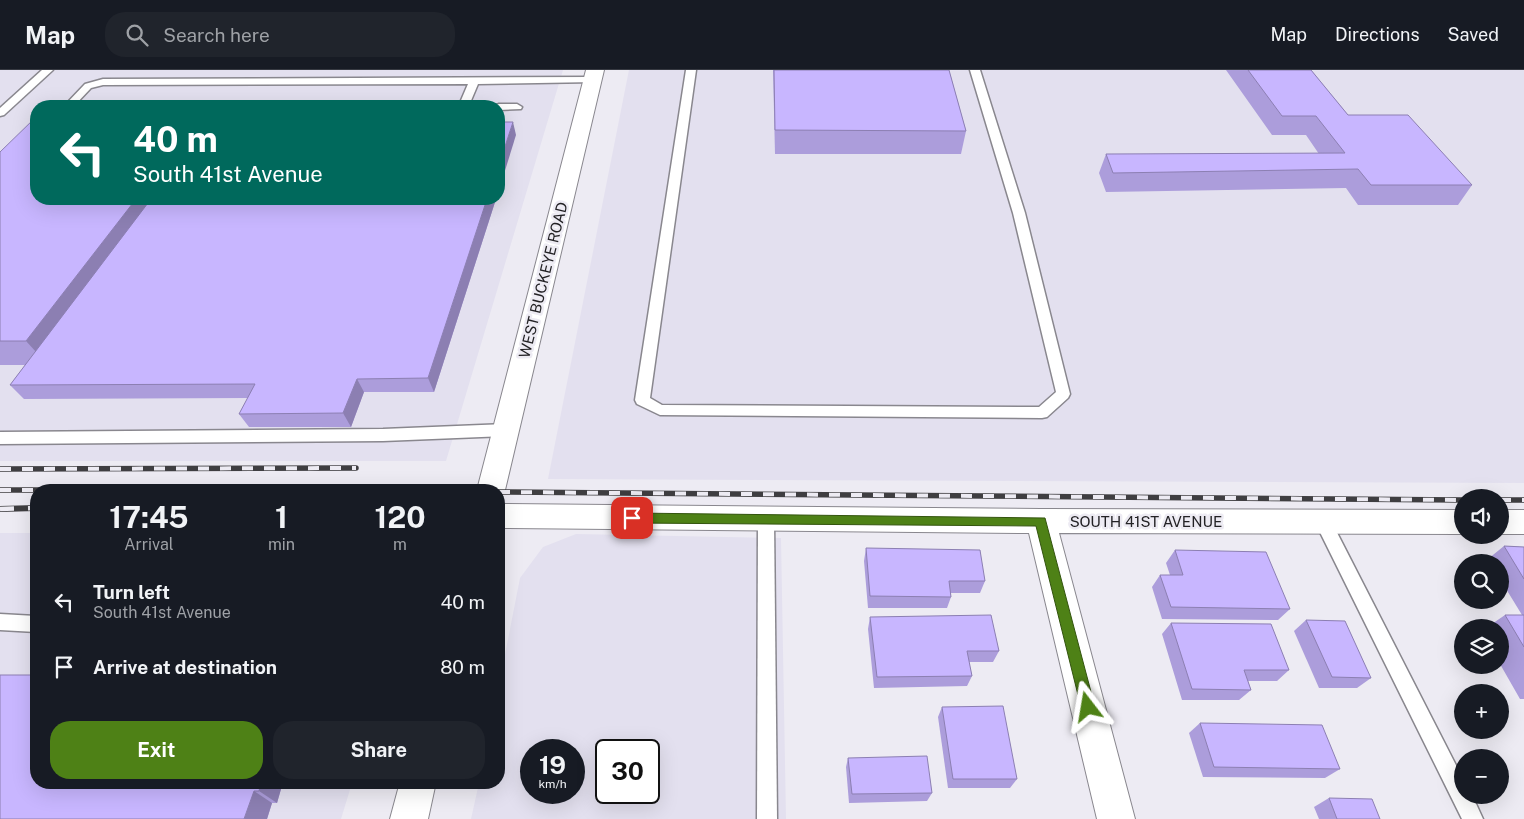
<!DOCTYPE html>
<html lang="en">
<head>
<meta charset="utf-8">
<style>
	:root { --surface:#171b24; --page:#20242c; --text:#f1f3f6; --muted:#9ea1a6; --line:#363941; --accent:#4e8116 }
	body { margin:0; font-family:"Public Sans",sans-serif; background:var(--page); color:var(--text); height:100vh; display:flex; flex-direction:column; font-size:19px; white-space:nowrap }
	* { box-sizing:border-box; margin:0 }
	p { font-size:16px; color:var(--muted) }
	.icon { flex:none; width:28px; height:28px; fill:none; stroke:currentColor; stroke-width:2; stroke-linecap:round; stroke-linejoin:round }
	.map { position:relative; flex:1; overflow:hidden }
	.details { position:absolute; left:30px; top:414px; width:475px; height:305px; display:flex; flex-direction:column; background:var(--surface); border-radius:20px; box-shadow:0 5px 20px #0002 }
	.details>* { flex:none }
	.banner { position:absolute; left:30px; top:30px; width:475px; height:105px; border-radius:20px; box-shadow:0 5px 20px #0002; background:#00695c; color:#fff; overflow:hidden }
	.buttons { position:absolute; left:1454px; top:419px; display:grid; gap:10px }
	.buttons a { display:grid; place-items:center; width:55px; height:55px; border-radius:50%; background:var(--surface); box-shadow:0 5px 20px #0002; font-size:25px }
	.speed { position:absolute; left:520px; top:669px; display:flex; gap:10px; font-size:25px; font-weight:700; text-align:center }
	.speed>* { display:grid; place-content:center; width:65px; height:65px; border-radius:50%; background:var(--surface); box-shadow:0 5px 20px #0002; line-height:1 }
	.speed small { font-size:12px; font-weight:400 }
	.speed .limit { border:2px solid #111; border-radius:8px; background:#fff; color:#111 }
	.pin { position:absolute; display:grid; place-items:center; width:42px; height:42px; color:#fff; margin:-21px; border-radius:10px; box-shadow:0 2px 8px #0006 }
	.me { position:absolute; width:55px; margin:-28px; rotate:346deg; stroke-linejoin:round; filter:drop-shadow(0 0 4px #0008) }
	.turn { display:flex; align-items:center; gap:18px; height:105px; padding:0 20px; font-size:22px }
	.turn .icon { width:65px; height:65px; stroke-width:2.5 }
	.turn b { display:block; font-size:35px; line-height:42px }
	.eta { display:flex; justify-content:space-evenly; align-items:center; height:85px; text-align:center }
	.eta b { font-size:30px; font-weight:700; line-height:35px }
	.primary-button { display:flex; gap:10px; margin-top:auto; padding:10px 20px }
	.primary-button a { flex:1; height:58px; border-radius:20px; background:var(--accent); color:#fff; font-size:20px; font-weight:700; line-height:58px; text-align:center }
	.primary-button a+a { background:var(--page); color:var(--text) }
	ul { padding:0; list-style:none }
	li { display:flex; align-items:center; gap:15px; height:65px; padding:0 20px }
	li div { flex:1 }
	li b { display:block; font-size:19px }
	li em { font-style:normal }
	header { display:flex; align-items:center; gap:30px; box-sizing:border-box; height:70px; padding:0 25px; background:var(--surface); border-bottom:1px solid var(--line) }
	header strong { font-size:24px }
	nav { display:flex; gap:28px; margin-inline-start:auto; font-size:18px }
	.search { width:350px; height:45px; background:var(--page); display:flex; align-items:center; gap:12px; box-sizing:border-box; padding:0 18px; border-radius:20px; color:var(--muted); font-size:19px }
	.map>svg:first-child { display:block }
	.built { fill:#e3e0ef; fill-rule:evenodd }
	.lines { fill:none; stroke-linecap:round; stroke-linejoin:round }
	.lane-casing { stroke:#89878e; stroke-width:3 }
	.street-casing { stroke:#89878e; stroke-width:2 }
	.secondary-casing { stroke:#89878e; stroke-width:2 }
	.lane { fill:#fff; fill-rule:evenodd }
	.street { fill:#fff; fill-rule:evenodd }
	.secondary { fill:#fff; fill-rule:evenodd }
	.rail-far1-casing { stroke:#3f3e41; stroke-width:5.5 }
	.rail-casing { stroke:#3f3e41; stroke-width:6 }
	.rail-far1 { stroke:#edebf3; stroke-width:4; stroke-dasharray:11; stroke-linecap:butt }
	.rail { stroke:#edebf3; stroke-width:4.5; stroke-dasharray:14; stroke-linecap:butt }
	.wall { fill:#ac9ddb }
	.shaded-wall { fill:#8c7fb2 }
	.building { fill:#c8b6ff; stroke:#8c7fb2 }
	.route { fill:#4e8116; stroke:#33540e }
	.labels { text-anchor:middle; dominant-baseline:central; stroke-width:5; stroke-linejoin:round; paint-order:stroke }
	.street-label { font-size:15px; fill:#232225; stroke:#edebf3 }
</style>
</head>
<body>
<header>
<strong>Map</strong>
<div class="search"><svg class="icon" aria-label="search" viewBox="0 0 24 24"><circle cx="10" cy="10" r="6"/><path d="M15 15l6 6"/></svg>Search here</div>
<nav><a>Map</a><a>Directions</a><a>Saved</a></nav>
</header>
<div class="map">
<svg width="1524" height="749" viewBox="0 0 1524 749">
	<rect width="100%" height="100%" fill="#edebf3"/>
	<!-- built -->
	<g class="built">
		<path d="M0,0H563L446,391H0ZM36,36H499V129H36Z"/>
		<polygon points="629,0 1524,0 1524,413 548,409"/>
		<polygon points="0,463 36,463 36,712 352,713 341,749 0,749"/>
		<path d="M576,464L781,468L786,749H471L479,713L499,712V615L520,508L543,477ZM531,680H574V722H531ZM606,680H649V722H606Z"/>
	</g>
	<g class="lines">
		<defs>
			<g id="lane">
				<polygon points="42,0 53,0 4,45 0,46 0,38"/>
				<polygon points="686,0 696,0 650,328 662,335 1039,337 1056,322 1013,143 970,0 980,0 1025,143 1070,324 1068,328 1047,347 1042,348 660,345 637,334 635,330"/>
				<polygon points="593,7 598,10 596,12 478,14 470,33 476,36 459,35 468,14 103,15 91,18 74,36 64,36 85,14 103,9"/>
				<polygon points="517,34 522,37 521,39 499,40 499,36 494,36 499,34"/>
				<polygon points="506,354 511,356 513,360 511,364 506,366 383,371 0,374 0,362 383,359"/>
				<polygon points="766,442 772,444 774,449 777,749 757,749 758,449 760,444"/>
				<polygon points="1323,445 1329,447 1462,707 1462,725 1472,725 1483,749 1462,749 1315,452 1317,447"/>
				<polygon points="0,544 36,546 36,562 0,560"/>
			</g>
			<g id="street">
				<polygon points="499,434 1041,439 1462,440 1462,464 1059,463 1135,749 1097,749 1029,463 499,458"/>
				<rect x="1500" y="440" width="24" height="24"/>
			</g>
			<g id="secondary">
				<polygon points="586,0 604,0 505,420 499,429 499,420 477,420"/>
				<polygon points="400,712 436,712 428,749 390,749"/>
			</g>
		</defs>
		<!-- lane casing -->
		<use href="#lane" class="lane-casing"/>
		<!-- street casing -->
		<use href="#street" class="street-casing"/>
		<!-- secondary casing -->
		<use href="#secondary" class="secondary-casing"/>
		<!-- lane -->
		<use href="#lane" class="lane"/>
		<!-- street -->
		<use href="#street" class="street"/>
		<!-- secondary -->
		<use href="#secondary" class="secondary"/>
		<defs>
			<g id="rail-far1">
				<polyline points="0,399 356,398"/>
				<polyline points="0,420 325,420"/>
				<polyline points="499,422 1462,430"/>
				<polyline points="1500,430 1524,430"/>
			</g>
			<polyline id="rail" points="0,439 36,438"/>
		</defs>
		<!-- rail-far1 casing -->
		<use href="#rail-far1" class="rail-far1-casing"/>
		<!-- rail casing -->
		<use href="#rail" class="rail-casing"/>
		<!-- rail-far1 -->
		<use href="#rail-far1" class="rail-far1"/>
		<!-- rail -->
		<use href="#rail" class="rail"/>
	</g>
	<!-- wall -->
	<g class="wall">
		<polygon points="773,0 949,0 966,61 961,84 775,84"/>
		<polygon points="1226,0 1311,0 1348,45 1472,115 1458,135 1358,135 1346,118 1106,122 1099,103 1106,84 1319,84 1306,65 1272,65"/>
		<polygon points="0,82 36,129 496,129 434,322 364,322 351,357 249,357 239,344 248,328 24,329 10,315 25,295 0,295"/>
		<polygon points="1504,476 1524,477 1524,629 1520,629 1500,594 1500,558 1486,558 1505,545 1522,545 1500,509 1500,492 1490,492 1488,489"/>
		<polygon points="866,478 985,511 980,523 951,523 951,527 947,538 868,538 864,491"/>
		<polygon points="1175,480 1290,539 1278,550 1162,549 1152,517 1160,505 1170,505 1166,493"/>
		<polygon points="870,547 999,581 993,592 969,592 972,606 967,616 874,618 868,559"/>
		<polygon points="1306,550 1371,608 1357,618 1319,618 1294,561"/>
		<polygon points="1171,553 1289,600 1277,611 1248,611 1251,620 1239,630 1182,630 1162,564"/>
		<polygon points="942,637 1017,709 1010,718 948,718 938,647"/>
		<polygon points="1200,653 1340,699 1325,708 1203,707 1189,663"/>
		<polygon points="848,688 932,723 927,731 849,733 846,697"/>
		<polygon points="283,712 277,733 272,733 267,749 0,749"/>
		<polygon points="1329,728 1380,749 1319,749 1314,737"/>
	</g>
	<!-- shaded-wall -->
	<g class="shaded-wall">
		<polygon points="513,52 516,65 499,120 499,95"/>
		<polygon points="136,129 170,129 48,295 26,271"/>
		<polygon points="487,129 496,129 434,322 428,308"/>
		<polygon points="357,309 364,322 351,357 343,343"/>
		<polygon points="261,712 283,712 277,733 259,721"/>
		<polygon points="254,721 272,733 267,749 244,749"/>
	</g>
	<!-- building -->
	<g class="building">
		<polygon points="774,0 949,0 966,61 775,60"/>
		<polygon points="1248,0 1311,0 1348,45 1408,45 1472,115 1371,115 1358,99 1113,103 1106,84 1345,83 1316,46 1282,46"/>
		<polygon points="36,47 36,129 136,129 26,271 0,271 0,82"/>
		<polygon points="499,52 513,52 499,95"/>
		<polygon points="151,129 487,129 428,308 357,309 343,343 239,344 255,314 10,315"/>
		<polygon points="1504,476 1524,477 1524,509"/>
		<polygon points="866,478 980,480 985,511 949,511 951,527 870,526"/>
		<polygon points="1175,480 1266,482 1290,539 1171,537 1160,505 1183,505"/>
		<polygon points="991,545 999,581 967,581 972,606 877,607 870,547"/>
		<polygon points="1505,545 1524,545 1524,577"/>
		<polygon points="1306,550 1345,551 1371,608 1332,607"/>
		<polygon points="1171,553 1271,554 1289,600 1244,600 1251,620 1192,619"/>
		<polygon points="0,605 36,605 36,712 261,712 259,721 254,721 244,749 0,749"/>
		<polygon points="1003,636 1017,709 953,709 942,637"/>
		<polygon points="1200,653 1322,655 1340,699 1214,697"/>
		<polygon points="927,686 932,723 852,724 848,688"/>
		<polygon points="1329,728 1372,729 1380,749 1337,749"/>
	</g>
	<!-- route -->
	<polygon class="route" points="632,443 1045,448 1095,637 1093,642 1088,644 1083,642 1081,637 1036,456 632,453 628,451 626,448 628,444"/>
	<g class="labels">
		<!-- street labels -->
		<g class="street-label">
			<text transform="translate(543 210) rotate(-76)">WEST BUCKEYE ROAD</text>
			<text x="1146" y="451">SOUTH 41ST AVENUE</text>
		</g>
	</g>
</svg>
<div class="buttons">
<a><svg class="icon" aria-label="sound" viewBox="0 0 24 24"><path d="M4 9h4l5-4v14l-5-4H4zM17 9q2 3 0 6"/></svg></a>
<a><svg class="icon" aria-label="search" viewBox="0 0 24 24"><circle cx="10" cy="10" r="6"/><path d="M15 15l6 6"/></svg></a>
<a><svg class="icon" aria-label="layers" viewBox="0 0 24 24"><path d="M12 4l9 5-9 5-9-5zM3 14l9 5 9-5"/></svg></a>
<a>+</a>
<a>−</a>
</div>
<div class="speed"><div>19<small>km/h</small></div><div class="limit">30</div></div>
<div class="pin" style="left:632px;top:448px;background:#d93025"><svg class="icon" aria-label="arrive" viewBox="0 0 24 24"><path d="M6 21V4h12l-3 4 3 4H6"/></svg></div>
<svg class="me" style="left:1088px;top:637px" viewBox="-20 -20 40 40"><path d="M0-17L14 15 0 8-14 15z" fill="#4e8116" stroke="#fff" stroke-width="4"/></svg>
<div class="banner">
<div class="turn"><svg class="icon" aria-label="left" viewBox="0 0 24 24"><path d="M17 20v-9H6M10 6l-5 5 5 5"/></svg><div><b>40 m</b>South 41st Avenue</div></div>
</div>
<section class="details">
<div class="eta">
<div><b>17:45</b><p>Arrival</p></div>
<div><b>1</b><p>min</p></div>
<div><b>120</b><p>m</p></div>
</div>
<ul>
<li><svg class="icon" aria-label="left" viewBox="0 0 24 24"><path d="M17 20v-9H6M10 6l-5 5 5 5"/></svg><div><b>Turn left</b><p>South 41st Avenue</p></div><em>40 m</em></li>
<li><svg class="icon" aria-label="arrive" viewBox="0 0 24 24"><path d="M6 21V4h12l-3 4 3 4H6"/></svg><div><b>Arrive at destination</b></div><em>80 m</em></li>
</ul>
<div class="primary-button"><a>Exit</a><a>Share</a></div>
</section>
</div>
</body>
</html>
